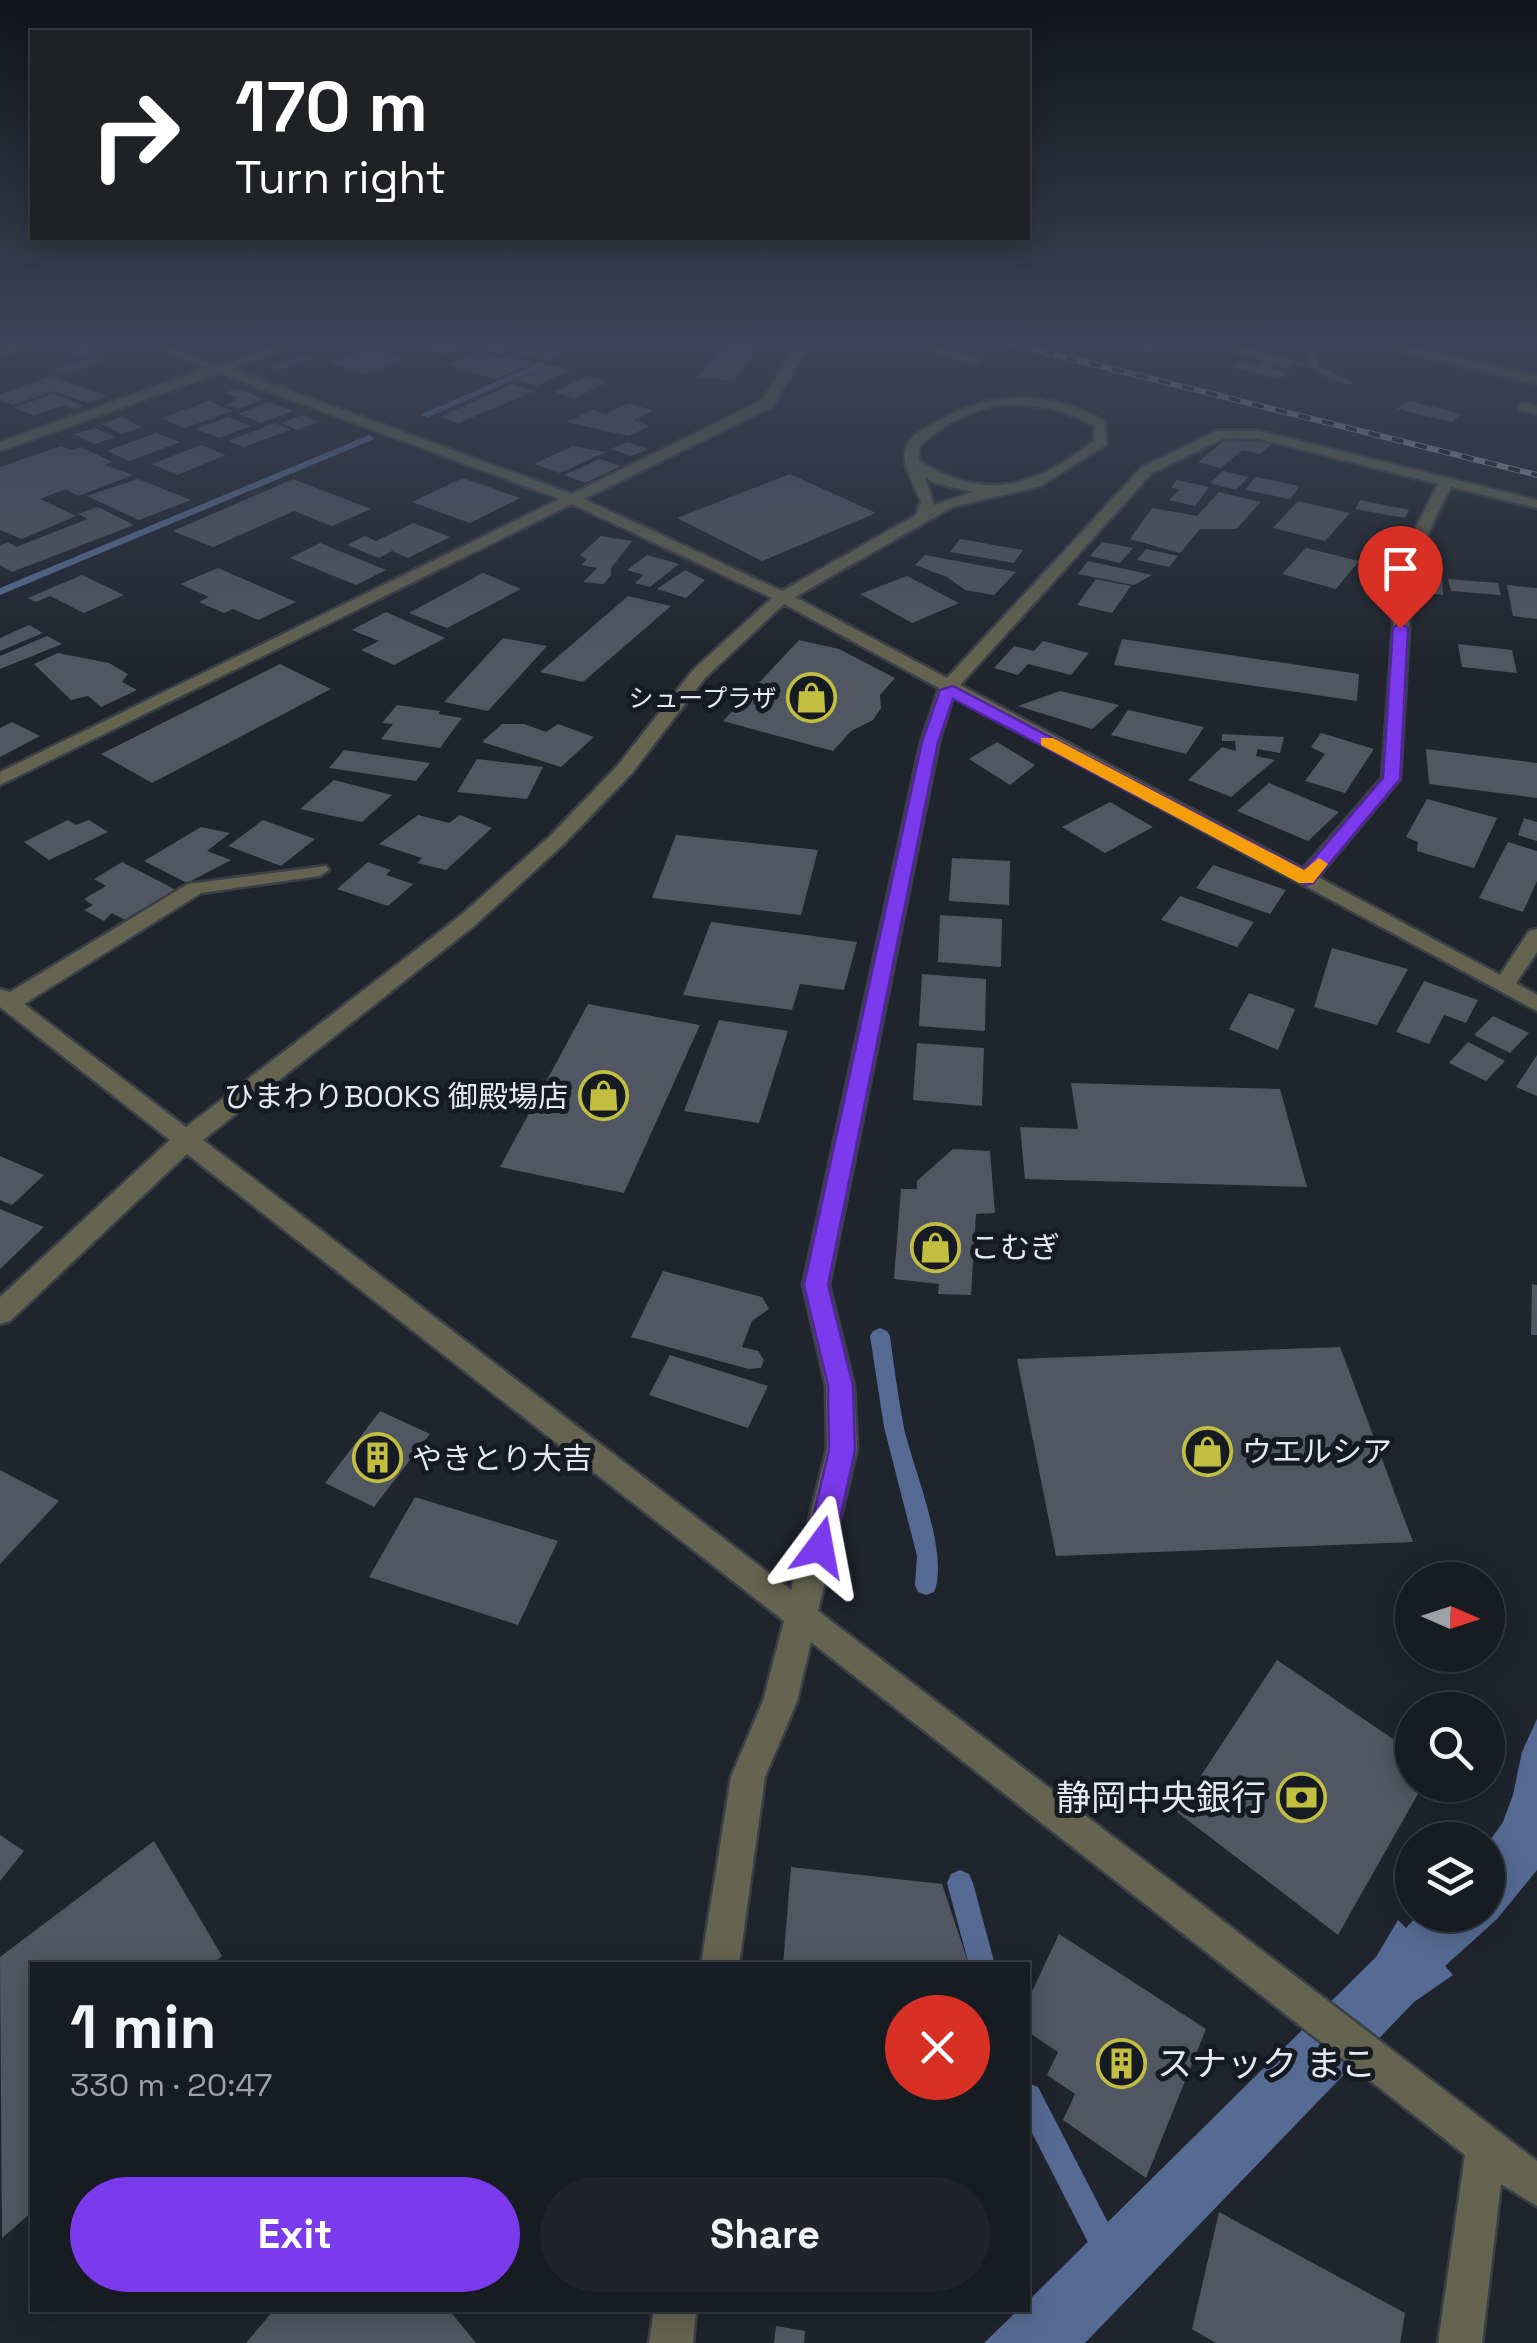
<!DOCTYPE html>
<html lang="en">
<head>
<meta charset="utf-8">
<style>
	:root { --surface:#171b22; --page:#20242a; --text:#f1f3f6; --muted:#9ea1a5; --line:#363940; --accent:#7c3aed }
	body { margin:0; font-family:"Space Grotesk","Noto Sans JP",sans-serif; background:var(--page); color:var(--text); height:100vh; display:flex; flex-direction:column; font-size:38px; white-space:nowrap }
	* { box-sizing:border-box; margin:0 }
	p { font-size:32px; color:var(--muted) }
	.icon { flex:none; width:55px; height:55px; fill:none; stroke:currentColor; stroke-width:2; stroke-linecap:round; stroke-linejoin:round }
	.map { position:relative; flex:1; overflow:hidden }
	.sheet { position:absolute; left:30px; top:1962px; width:1000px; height:350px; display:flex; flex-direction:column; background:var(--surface); border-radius:0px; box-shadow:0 5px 25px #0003,0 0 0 2px var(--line) }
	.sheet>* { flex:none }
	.guide { position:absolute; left:30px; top:30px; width:1000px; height:210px; border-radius:0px; box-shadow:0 5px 25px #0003,0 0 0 2px var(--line); background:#202124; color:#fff; overflow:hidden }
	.needle { width:65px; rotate:93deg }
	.buttons { position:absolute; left:1395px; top:1562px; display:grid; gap:20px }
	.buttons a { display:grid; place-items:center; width:110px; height:110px; border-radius:50%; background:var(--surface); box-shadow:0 5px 25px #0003,0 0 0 2px var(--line); font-size:50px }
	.pin { position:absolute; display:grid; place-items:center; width:85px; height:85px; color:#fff; margin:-102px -42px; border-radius:50% 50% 50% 0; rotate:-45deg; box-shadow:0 0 10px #0007 }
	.pin .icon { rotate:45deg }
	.me { position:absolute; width:110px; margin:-55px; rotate:13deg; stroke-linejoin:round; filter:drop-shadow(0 0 8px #0008) }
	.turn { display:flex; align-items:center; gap:35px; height:210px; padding:0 40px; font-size:45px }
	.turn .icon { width:130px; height:130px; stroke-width:2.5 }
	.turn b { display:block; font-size:70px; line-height:85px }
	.round { display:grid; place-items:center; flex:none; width:105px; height:105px; border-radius:52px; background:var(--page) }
	.overview { display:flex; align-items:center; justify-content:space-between; height:170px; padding:0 40px }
	h1 { font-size:60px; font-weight:600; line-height:75px }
	.primary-button { display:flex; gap:20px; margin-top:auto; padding:20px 40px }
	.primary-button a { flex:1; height:115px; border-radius:60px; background:var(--accent); color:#fff; font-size:40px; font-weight:600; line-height:115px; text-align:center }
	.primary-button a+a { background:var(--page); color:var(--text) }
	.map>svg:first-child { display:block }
	.water { fill:#566b94 }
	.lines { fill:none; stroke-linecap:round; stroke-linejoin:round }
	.stream { fill:#566b94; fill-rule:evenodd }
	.building { fill:#515762 }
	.minor-casing { stroke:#3b3f48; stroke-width:5 }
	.minor { fill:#646450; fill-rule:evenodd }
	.rail-casing { stroke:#9598a0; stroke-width:6 }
	.rail { stroke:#161a23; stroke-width:4; stroke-dasharray:12; stroke-linecap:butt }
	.route { fill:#7c3aed; stroke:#51269a; stroke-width:2.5 }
	.slow { fill:#f59e0b }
	.labels { text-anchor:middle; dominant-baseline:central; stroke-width:10; stroke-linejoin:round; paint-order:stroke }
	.far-poi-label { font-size:25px; fill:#e5e8ef; stroke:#161a23; text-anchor:end }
	.poi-label { font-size:30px; fill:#e5e8ef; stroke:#161a23; text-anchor:start }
	.near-poi-label { font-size:35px; fill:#e5e8ef; stroke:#161a23; text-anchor:end }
</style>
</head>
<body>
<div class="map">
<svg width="1537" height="2343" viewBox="0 0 1537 2343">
	<rect width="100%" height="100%" fill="#1f242d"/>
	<!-- water -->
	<polygon class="water" points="1537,1719 1537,1870 1497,1919 1445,1966 1453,1975 1414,2002 1085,2343 984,2343 1018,2310 1028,2310 1028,2301 1376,1957 1398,1920 1406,1928 1418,1915 1488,1915 1488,1843 1503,1822 1513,1795 1522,1752"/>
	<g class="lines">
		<!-- stream -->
		<g class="stream">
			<polygon points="543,361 546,366 428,417 420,415"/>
			<polygon points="369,435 374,438 372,440 0,595 0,588"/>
			<path d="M880,1328L887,1331L890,1336C894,1366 898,1397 904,1428C913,1468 950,1555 934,1592L926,1595L918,1592L915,1585L917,1556L884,1427L870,1336L873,1331Z"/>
			<polygon points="960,1870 969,1874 973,1883 995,1965 969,1965 947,1883 951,1874"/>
			<polygon points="1028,2083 1038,2087 1118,2242 1123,2252 1118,2262 1108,2267 1098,2262 1028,2125"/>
		</g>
	</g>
	<!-- building -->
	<g class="building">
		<polygon points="423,340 510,340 502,354 468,346 444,355 407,346"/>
		<polygon points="727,340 765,340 734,381 697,377"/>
		<polygon points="1102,340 1174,340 1152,353"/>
		<polygon points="85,342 106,350 82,358 62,350"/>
		<polygon points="525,346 564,353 550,361 511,354"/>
		<polygon points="1312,346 1319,347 1318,366 1353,382 1350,385 1328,378 1310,367 1278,364 1269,368 1289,372 1279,379 1231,367 1241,361 1258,365 1263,360 1245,355 1245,352 1308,364"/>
		<polygon points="370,348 406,358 366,374 330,363"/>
		<polygon points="479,352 502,358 508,356 537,363 494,379 449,365"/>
		<polygon points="300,355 312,358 282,370 270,367"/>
		<polygon points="94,356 106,360 64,374 52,370"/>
		<polygon points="549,365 570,370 537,386 515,380"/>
		<polygon points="52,376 107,396 88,403 53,391 13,405 0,400 0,394"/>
		<polygon points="587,376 608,382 575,398 554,392"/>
		<polygon points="513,384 534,391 459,423 439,417"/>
		<polygon points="236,389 265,399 237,409 226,405 239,398 225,393"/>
		<polygon points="53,394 84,406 75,409 64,405 34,415 14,408"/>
		<polygon points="209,401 233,411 185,428 161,418"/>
		<polygon points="269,402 292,411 261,423 238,414"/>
		<polygon points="1405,402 1414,402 1462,414 1451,422 1397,409"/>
		<polygon points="629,403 653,411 633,420 650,426 629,436 566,422 593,410 606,414"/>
		<polygon points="302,415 318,422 297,430 281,423"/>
		<polygon points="122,417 142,427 122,434 101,424"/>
		<polygon points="228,417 251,426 219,438 196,429"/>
		<polygon points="275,423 291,430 243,447 228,441"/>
		<polygon points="95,428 115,437 95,444 74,434"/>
		<polygon points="156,433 180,442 130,461 107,451"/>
		<polygon points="1228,437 1272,444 1260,454 1242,450 1221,468 1198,462"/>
		<polygon points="627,442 648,449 631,456 611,449"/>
		<polygon points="201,445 226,455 177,475 152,464"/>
		<polygon points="61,446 72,450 81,447 112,462 105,465 133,475 78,496 66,489 40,499 76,516 22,539 0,530 0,467"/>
		<polygon points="573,446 606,452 560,473 534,464"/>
		<polygon points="600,459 621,466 585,483 564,475"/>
		<polygon points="1223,471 1249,477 1236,490 1210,483"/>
		<polygon points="790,474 876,513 762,561 677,518"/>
		<polygon points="1255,477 1300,486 1290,499 1245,490"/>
		<polygon points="463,478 520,498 470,523 412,502"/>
		<polygon points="138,479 191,500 139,520 87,496"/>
		<polygon points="293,479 371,509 332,526 294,511 213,547 173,531"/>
		<polygon points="1177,480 1209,487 1195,506 1169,500 1180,489 1171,488"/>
		<polygon points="1219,492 1261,502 1236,529 1200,529 1180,553 1130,539 1152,508 1197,516"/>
		<polygon points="1360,500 1409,510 1405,518 1355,509"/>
		<polygon points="1298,501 1350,513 1325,541 1273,528"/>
		<polygon points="98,507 134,525 12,572 0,565 0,545 8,542 16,547 88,519 78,514"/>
		<polygon points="413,523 450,537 408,558 392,551 379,558 347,545 365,536 376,541"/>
		<polygon points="601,536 632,541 611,568 611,575 604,584 583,582 597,568 581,565 587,559 580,555"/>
		<polygon points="960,539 1023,550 1014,563 950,552"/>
		<polygon points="1102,542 1133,548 1120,563 1090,556"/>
		<polygon points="320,543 386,570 356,585 290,558"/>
		<polygon points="1306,548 1359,561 1336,589 1282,574"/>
		<polygon points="1146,549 1178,556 1169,567 1137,560"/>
		<polygon points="647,555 679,564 650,587 635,583 644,575 627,570"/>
		<polygon points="925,555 1016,572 994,595 965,590 947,577 915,565"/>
		<polygon points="1088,561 1152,575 1134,585 1078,574"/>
		<polygon points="218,568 296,602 258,620 233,609 224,613 199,602 209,597 180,584"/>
		<polygon points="685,570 705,580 686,598 657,589"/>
		<polygon points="483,573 521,589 447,628 409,613"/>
		<polygon points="82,575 124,595 84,613 50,596 36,602 28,598"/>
		<polygon points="907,576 959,603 912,623 860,594"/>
		<polygon points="1418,576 1442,579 1443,595 1419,592"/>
		<polygon points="1096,579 1131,586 1112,613 1077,605"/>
		<polygon points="1448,579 1498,583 1501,595 1451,591"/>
		<polygon points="1507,585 1537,588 1537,619 1513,616"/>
		<polygon points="628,596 671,606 583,682 540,672"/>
		<polygon points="386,612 445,638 394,665 361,650 379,641 352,630"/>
		<polygon points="29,625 43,633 0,651 0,638"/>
		<polygon points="47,636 62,644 0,669 0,656"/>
		<polygon points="503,638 547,646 488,711 444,702"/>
		<polygon points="1122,639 1359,674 1357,701 1114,665"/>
		<polygon points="799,640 839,649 895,678 880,695 881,708 873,720 851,731 833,751 723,721"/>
		<polygon points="1043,641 1089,653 1071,675 1028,664 1018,675 994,668 1014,646 1034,651"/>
		<polygon points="1458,644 1512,650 1517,673 1462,667"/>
		<polygon points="58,653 109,663 128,674 122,682 137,690 101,707 88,696 71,700 34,664"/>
		<polygon points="280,664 331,689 152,783 101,754"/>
		<polygon points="1060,691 1119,705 1092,729 1018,706"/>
		<polygon points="397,705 440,711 438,714 462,718 440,748 381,739 393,724 382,723"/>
		<polygon points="1128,710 1204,727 1186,754 1111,735"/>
		<polygon points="12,722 40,736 0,757 0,728"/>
		<polygon points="502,724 524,724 546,732 558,724 594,737 561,767 482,742"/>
		<polygon points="1321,733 1374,749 1345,793 1305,781 1325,754 1311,747"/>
		<polygon points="1222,734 1284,737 1280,753 1258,749 1256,756 1275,760 1231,797 1188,780 1222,747 1236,751 1235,741 1222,741"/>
		<polygon points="997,742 1035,765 1010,785 969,759"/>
		<polygon points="1426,749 1537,763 1537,798 1429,784"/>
		<polygon points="344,750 430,763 416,781 329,768"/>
		<polygon points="477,759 543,767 527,799 457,792"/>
		<polygon points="334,780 392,795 362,822 300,809"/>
		<polygon points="1269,783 1339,812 1308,841 1237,811"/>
		<polygon points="1427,799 1497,818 1474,868 1417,851 1418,842 1406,837"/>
		<polygon points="1110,802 1153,827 1105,853 1062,827"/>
		<polygon points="418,815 449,823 460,815 492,828 446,870 417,863 422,858 379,844"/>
		<polygon points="1524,818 1537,822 1537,841 1518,835"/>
		<polygon points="68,820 76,825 89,820 108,832 49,860 24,842"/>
		<polygon points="263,820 315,839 281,866 228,846"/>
		<polygon points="201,827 230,833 207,851 231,860 187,883 144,861"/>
		<polygon points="676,835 818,850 801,915 652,898"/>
		<polygon points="1508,842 1537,851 1537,881 1523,912 1479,898"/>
		<polygon points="952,858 1010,861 1009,905 949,901"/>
		<polygon points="122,862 176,890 127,921 112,913 104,921 84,910 93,905 84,899 106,886 94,879"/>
		<polygon points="368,862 391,870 386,875 413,884 388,906 337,889"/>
		<polygon points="1213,865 1286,890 1270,914 1196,888"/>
		<polygon points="1180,896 1254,922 1237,947 1161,920"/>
		<polygon points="940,915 1002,919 1001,967 938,962"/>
		<polygon points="711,922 857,942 844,990 800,984 792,1010 683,995"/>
		<polygon points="1332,948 1408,969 1377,1025 1314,1007"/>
		<polygon points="922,974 986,979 985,1031 919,1026"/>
		<polygon points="1424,981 1478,1000 1466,1023 1444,1015 1429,1044 1396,1032"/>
		<polygon points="1249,993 1295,1009 1278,1050 1229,1029"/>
		<polygon points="588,1004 700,1025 624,1193 500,1167"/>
		<polygon points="1493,1016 1529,1033 1510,1053 1474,1035"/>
		<polygon points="719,1020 788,1031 759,1123 684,1111"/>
		<polygon points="1468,1042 1505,1061 1486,1081 1449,1063"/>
		<polygon points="917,1043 984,1048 982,1106 913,1100"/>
		<polygon points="1537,1055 1537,1096 1516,1087"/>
		<polygon points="1071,1083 1280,1089 1307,1187 1025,1179 1020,1127 1078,1129"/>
		<polygon points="953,1149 990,1151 995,1213 976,1214 971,1295 938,1294 939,1284 894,1279 901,1189 917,1189 917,1181"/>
		<polygon points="0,1156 44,1175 12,1205 0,1200"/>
		<polygon points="0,1209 44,1227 0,1269"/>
		<polygon points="663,1271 762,1297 769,1309 752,1321 742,1347 758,1351 764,1360 761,1368 749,1369 631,1337"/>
		<polygon points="1532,1284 1537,1285 1537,1335 1531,1335"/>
		<polygon points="1340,1347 1413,1542 1056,1556 1017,1359"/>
		<polygon points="670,1355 768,1386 748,1428 649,1395"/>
		<polygon points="380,1411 430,1434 374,1507 325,1483"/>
		<polygon points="0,1470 59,1501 0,1564"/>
		<polygon points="415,1497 558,1541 518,1625 369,1577"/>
		<polygon points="1277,1660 1412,1752 1412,1785 1423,1785 1338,1935 1177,1812"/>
		<polygon points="0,1835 24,1851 0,1881"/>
		<polygon points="154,1841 222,1956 212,1965 32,1965 32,2212 2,2238 0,1957"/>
		<polygon points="791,1867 942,1884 969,1965 783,1965"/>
		<polygon points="1059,1934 1206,2029 1146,2178 1063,2120 1075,2094 1047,2075 1058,2052 1028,2032 1028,2000"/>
		<polygon points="1219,2212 1405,2313 1400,2343 1216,2343 1192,2329"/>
		<polygon points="274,2310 449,2310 476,2343 246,2343"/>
		<polygon points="776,2326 805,2331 804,2343 774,2343"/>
	</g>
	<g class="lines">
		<defs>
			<g id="minor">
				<polygon points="37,340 60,340 0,355 0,347"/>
				<path d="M136,340C166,339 197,365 220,364C248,363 274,340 305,340L231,369L572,494L763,400L799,340H811L773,406L584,499L782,591L916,515L921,502C916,486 901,467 905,450C910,434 927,428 940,420C995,389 1049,391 1105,421L1107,444L1041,486L952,507L795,597L947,678L1142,467L1217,431H1259L1537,500V508L1451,487L1408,574L1409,628L1400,779L1318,877L1500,975L1529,931L1537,929V952L1516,983L1537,995V1011L953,696L939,742L829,1285L854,1386L857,1449L818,1611L1537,2161V2206L1501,2184L1482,2343H1438L1465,2155L811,1642L797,1701L765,1777L739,1965H701L731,1777L763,1701L784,1621L187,1154L10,1321L0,1324V1297L170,1140L0,1007V989L10,992L188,884L326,866L329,870L319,876L201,893L24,1004L186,1127L460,916L550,836L618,765L693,670L772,598L572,504L0,785V772L560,499L219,373L0,451V442L208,368ZM1004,404C1037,404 1065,410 1094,426L1095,440C1034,487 988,503 919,461L920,446C940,425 976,408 1004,404ZM1224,438L1259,439L1438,484L1392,574L1393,628L1382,778L1303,869L960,685L1152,473ZM925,477L935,483L973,492L934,505ZM784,604L939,688L921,742L803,1285L826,1386L827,1449L791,1590L203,1140L474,926L564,844L632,773L705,678Z"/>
				<polygon points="894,340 913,340 981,360 975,364"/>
				<polygon points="1218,340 1293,361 1295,364 1285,367 1203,341"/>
				<polygon points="1356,340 1377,340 1537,376 1537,384"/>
				<polygon points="1524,403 1537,406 1537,414 1519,410 1519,404"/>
				<polygon points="654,2310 696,2310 693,2343 649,2343"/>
			</g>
		</defs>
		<!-- minor casing -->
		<use href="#minor" class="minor-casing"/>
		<!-- minor -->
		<use href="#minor" class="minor"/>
		<defs>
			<polyline id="rail" points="996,340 1537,475"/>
		</defs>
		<!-- rail casing -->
		<use href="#rail" class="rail-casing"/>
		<!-- rail -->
		<use href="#rail" class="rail"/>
	</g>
	<!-- sky -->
	<linearGradient id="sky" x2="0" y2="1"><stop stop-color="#111419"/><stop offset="0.51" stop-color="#3c4557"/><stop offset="1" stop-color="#3c4557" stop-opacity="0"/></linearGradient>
	<rect width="1537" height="668" fill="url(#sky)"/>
	<!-- route -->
	<polygon class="route" points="1400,623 1408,628 1400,779 1313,883 1306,885 953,699 938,742 828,1285 853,1386 855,1450 834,1547 830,1556 820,1559 810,1556 806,1547 829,1450 828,1386 804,1285 922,742 940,690 953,686 1304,870 1383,778 1393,628"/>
	<!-- slow -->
	<polygon class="slow" points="1041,738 1053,738 1304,870 1319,858 1328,864 1313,883 1299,883 1041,745"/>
	<!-- icons -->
	<defs>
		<symbol id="shop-ring" viewBox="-11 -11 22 22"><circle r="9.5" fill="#161a23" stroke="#c1be40" stroke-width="1.5"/><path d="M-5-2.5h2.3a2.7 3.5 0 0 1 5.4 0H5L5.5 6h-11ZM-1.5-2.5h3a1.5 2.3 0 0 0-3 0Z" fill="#c1be40"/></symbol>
		<symbol id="building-ring" viewBox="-11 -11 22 22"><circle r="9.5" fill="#161a23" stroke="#c1be40" stroke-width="1.5"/><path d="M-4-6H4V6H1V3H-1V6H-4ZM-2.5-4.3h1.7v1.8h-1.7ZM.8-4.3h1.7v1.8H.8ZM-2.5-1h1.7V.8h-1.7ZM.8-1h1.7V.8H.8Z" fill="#c1be40"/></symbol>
		<symbol id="bank-ring" viewBox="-11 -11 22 22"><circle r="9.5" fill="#161a23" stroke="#c1be40" stroke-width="1.5"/><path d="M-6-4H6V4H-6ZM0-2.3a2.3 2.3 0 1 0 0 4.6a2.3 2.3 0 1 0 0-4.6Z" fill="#c1be40"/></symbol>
	</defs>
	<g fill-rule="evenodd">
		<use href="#shop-ring" x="784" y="670" width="55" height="55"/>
		<use href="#shop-ring" x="576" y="1068" width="55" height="55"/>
		<use href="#shop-ring" x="908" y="1220" width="55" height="55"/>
		<use href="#shop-ring" x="1180" y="1424" width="55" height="55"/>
		<use href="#building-ring" x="350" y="1430" width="55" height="55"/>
		<use href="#bank-ring" x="1274" y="1770" width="55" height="55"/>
		<use href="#building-ring" x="1094" y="2036" width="55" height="55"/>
	</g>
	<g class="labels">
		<!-- far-poi labels -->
		<g class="far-poi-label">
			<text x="777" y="698">シュープラザ</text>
		</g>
		<!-- poi labels -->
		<g class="poi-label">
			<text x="568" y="1096" text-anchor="end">ひまわりBOOKS 御殿場店</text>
			<text x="970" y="1247">こむぎ</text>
			<text x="1242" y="1451">ウエルシア</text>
			<text x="412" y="1458">やきとり大吉</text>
		</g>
		<!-- near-poi labels -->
		<g class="near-poi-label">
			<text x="1266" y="1798">静岡中央銀行</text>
			<text x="1157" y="2064" text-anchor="start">スナック まこ</text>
		</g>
	</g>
</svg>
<div class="buttons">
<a><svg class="needle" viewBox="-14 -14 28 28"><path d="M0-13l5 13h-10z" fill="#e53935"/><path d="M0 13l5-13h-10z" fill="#9ea1a5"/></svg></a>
<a><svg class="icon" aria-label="search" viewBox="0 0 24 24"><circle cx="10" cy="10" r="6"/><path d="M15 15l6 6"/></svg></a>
<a><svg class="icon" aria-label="layers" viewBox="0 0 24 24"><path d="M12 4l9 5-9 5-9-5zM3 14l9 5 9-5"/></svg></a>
</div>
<div class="pin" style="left:1400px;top:628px;background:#d93025"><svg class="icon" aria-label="arrive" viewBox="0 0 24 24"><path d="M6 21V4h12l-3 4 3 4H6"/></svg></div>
<svg class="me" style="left:820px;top:1547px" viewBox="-20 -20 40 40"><path d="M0-17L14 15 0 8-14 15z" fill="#7c3aed" stroke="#fff" stroke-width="4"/></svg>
<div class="guide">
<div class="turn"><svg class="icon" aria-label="right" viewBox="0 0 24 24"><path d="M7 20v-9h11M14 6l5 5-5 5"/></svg><div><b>170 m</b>Turn right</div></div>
</div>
<section class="sheet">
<div class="overview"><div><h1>1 min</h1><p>330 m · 20:47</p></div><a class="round" style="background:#d93025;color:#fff"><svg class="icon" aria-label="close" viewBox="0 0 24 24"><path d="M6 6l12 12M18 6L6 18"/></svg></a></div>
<div class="primary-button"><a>Exit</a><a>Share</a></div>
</section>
</div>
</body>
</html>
